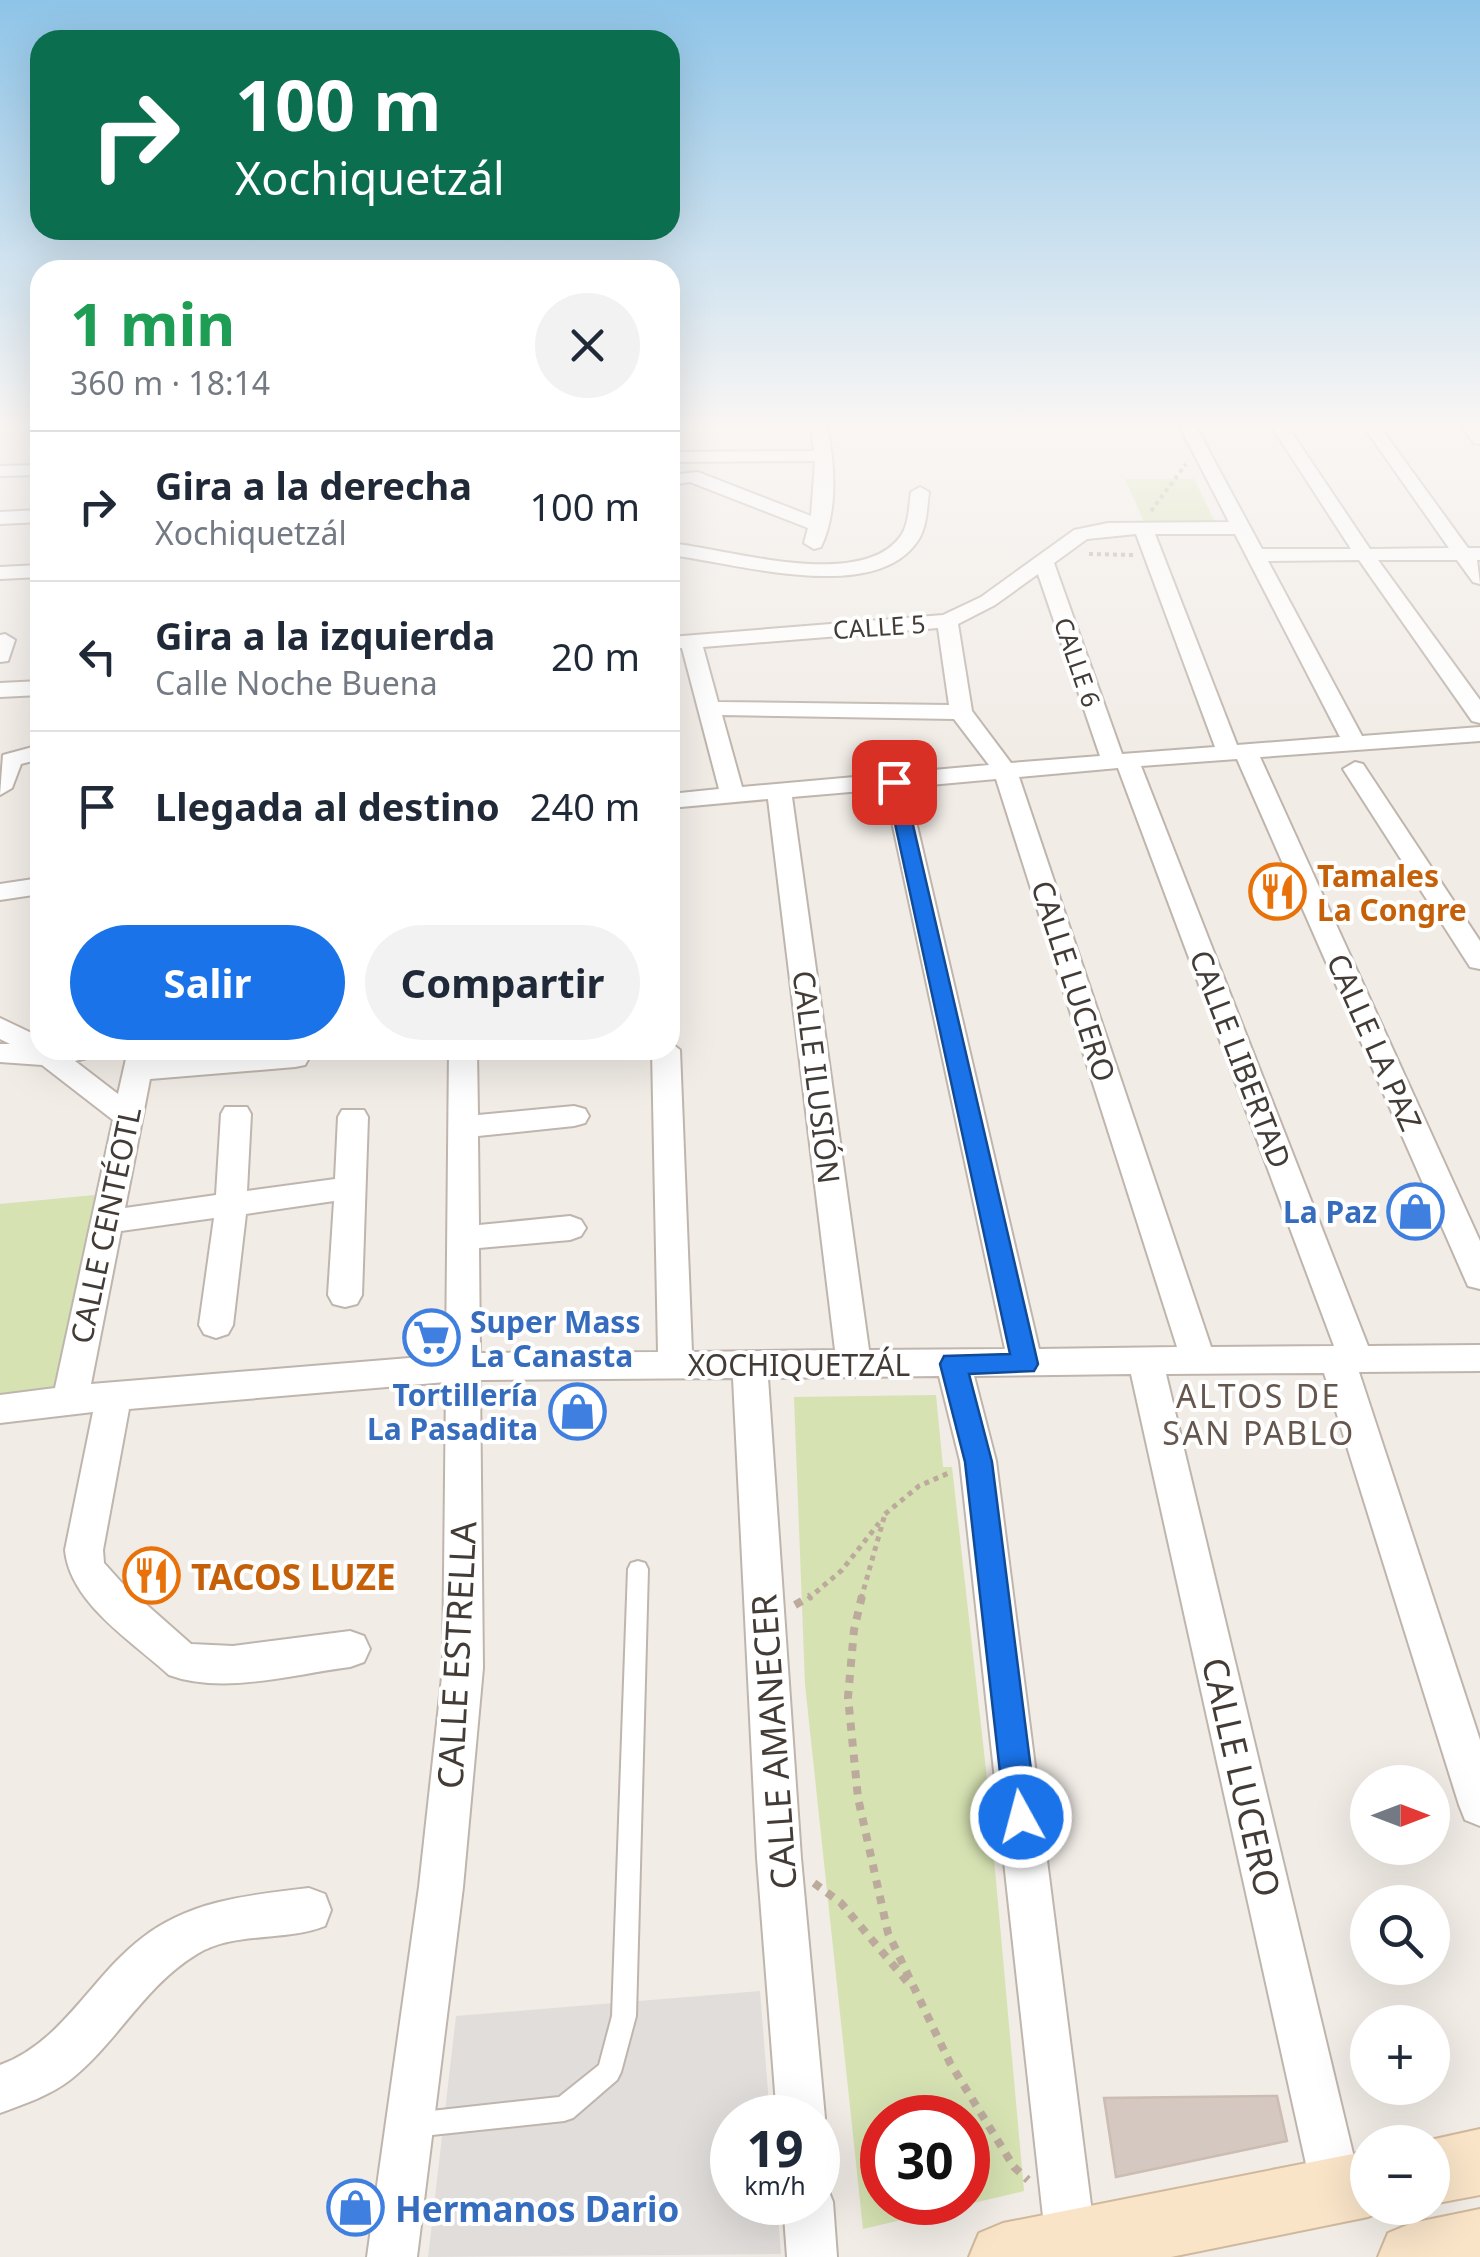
<!DOCTYPE html>
<html lang="es">
<head>
<meta charset="utf-8">
<style>
	:root { --surface:#fff; --page:#f2f2f3; --text:#1f2937; --muted:#747a83; --line:#e0e1e3; --accent:#1a73e8 }
	body { margin:0; font-family:"Noto Sans",sans-serif; background:var(--page); color:var(--text); height:100vh; display:flex; flex-direction:column; font-size:38px; white-space:nowrap }
	* { box-sizing:border-box; margin:0 }
	p { font-size:32px; color:var(--muted) }
	.icon { flex:none; width:55px; height:55px; fill:none; stroke:currentColor; stroke-width:2; stroke-linecap:round; stroke-linejoin:round }
	.map { position:relative; flex:1; overflow:hidden }
	.drawer { position:absolute; left:30px; top:260px; width:650px; height:800px; display:flex; flex-direction:column; background:var(--surface); border-radius:30px; box-shadow:0 10px 40px #0002 }
	.drawer>* { flex:none }
	.top-card { position:absolute; left:30px; top:30px; width:650px; height:210px; border-radius:30px; box-shadow:0 10px 40px #0002; background:#0b6e4f; color:#fff; overflow:hidden }
	.needle { width:65px; rotate:90deg }
	.fabs { position:absolute; left:1350px; top:1765px; display:grid; gap:20px }
	.fabs a { display:grid; place-items:center; width:100px; height:100px; border-radius:50%; background:var(--surface); box-shadow:0 10px 40px #0002; font-size:50px }
	.speed { position:absolute; left:710px; top:2095px; display:flex; gap:20px; font-size:50px; font-weight:700; text-align:center }
	.speed>* { display:grid; place-content:center; width:130px; height:130px; border-radius:50%; background:var(--surface); box-shadow:0 10px 40px #0002; line-height:1 }
	.speed small { font-size:25px; font-weight:400 }
	.speed .limit { border:15px solid #d22; background:#fff; color:#111 }
	.pin { position:absolute; display:grid; place-items:center; width:85px; height:85px; color:#fff; margin:-42px; border-radius:20px; box-shadow:0 5px 15px #0006 }
	.me { position:absolute; width:110px; margin:-55px; rotate:353deg; stroke-linejoin:round; filter:drop-shadow(0 0 8px #0008) }
	.turn { display:flex; align-items:center; gap:35px; height:210px; padding:0 40px; font-size:45px }
	.turn .icon { width:130px; height:130px; stroke-width:2.5 }
	.turn b { display:block; font-size:70px; line-height:85px }
	.round { display:grid; place-items:center; flex:none; width:105px; height:105px; border-radius:52px; background:var(--page) }
	.summary { display:flex; align-items:center; justify-content:space-between; height:170px; padding:0 40px }
	h1 { font-size:60px; font-weight:700; line-height:75px; color:#1e9e55 }
	.button { display:flex; gap:20px; margin-top:auto; padding:20px 40px }
	.button a { flex:1; height:115px; border-radius:60px; background:var(--accent); color:#fff; font-size:40px; font-weight:700; line-height:115px; text-align:center }
	.button a+a { background:var(--page); color:var(--text) }
	ul { padding:0; list-style:none }
	li { display:flex; align-items:center; gap:30px; height:150px; padding:0 40px; border-top:2px solid var(--line) }
	li div { flex:1 }
	li b { display:block; font-size:38px }
	li em { font-style:normal }
	.map>svg:first-child { display:block }
	.green { fill:#d6e2b2; fill-rule:evenodd }
	.parking { fill:#e0dddb }
	.building { fill:#d5c8c0; stroke:#ccbcb1; stroke-width:2.5 }
	.lines { fill:none; stroke-linecap:round; stroke-linejoin:round }
	.lane-casing { stroke:#bfb5ad; stroke-width:4 }
	.street-casing { stroke:#bfb5ad; stroke-width:4 }
	.secondary-casing { stroke:#d0b89c; stroke-width:4 }
	.path-far2 { stroke:#bcab9c; stroke-width:4; stroke-dasharray:4 4; stroke-linecap:butt }
	.path-far1 { stroke:#bcab9c; stroke-width:5; stroke-dasharray:5 5; stroke-linecap:butt }
	.path { stroke:#bcab9c; stroke-width:8; stroke-dasharray:8 8; stroke-linecap:butt }
	.lane { fill:#fff; fill-rule:evenodd }
	.street { fill:#fff; fill-rule:evenodd }
	.secondary { fill:#f9e4c8; fill-rule:evenodd }
	.route { fill:#1a73e8; stroke:#114b97; stroke-width:2.5 }
	.labels { text-anchor:middle; dominant-baseline:central; stroke-width:8; stroke-linejoin:round; paint-order:stroke }
	.far-street-label { font-size:25px; fill:#433b36; stroke:#fff }
	.food-label { font-size:30px; font-weight:bold; fill:#c56008; stroke:#fff; text-anchor:start }
	.street-label { font-size:30px; fill:#433b36; stroke:#fff }
	.shop-label { font-size:30px; font-weight:bold; fill:#366cbe; stroke:#fff; text-anchor:end }
	.neighbourhood-label { font-size:32px; letter-spacing:2.5px; fill:#65574e; stroke:#fff }
	.near-food-label { font-size:35px; font-weight:bold; fill:#c56008; stroke:#fff; text-anchor:start }
	.near-street-label { font-size:35px; fill:#433b36; stroke:#fff }
	.near-shop-label { font-size:35px; font-weight:bold; fill:#366cbe; stroke:#fff; text-anchor:start }
</style>
</head>
<body>
<div class="map">
<svg width="1480" height="2257" viewBox="0 0 1480 2257">
	<rect width="100%" height="100%" fill="#f1ece6"/>
	<!-- green -->
	<g class="green">
		<polygon points="1125,479 1194,479 1215,522 1144,522"/>
		<polygon points="95,1195 55,1389 0,1397 0,1204"/>
		<path d="M936,1395L943,1467H952L986,1770L1024,2191L863,2229L805,1684L794,1397ZM882,2118H968V2202H882Z"/>
	</g>
	<!-- parking -->
	<polygon class="parking" points="760,1991 770,2117 732,2118 732,2202 777,2203 781,2254 428,2257 456,2016"/>
	<!-- building -->
	<polygon class="building" points="1277,2096 1287,2141 1116,2177 1104,2098"/>
	<g class="lines">
		<defs>
			<polygon id="lane" points="638,1561 645,1563 648,1569 636,2016 621,2072 617,2080 573,2118 564,2121 413,2137 404,2134 401,2125 404,2116 413,2113 559,2097 599,2065 612,2016 628,1569 631,1563"/>
			<g id="street">
				<path d="M811,427H827C835,463 838,511 821,547L814,549L804,543L808,528L690,482L670,485V475L698,472L811,516L815,461L670,462V452L814,451Z"/>
				<path d="M1180,427H1196L1262,549H1351L1272,427H1288L1370,549L1449,548L1364,427H1380L1468,548H1480V560H1477L1480,584L1473,582L1457,560H1378L1480,700V723L1472,721L1359,560L1268,561L1362,736L1480,727V741L1260,757L1480,1241V1289L1468,1286L1464,1277L1237,759L1141,766L1368,1346L1480,1345V1371L1359,1372L1480,1740V1826L1465,1820L1459,1805L1324,1373L1166,1374L1362,2191L1355,2209L1337,2216L1319,2209L1312,2191L1131,1374L974,1376L996,1461L1096,2244L1091,2257H1051L1046,2244L960,1461L939,1376L768,1378L801,1858L825,2118L818,2135V2118H777L757,1858L733,1378L480,1380L483,1668L463,1887L417,2257H367L419,1887L443,1668L446,1382L129,1409L103,1550L104,1563L122,1583L191,1644L233,1646L350,1631L364,1636L370,1649L364,1662L350,1667C294,1674 223,1695 169,1675C132,1641 70,1603 65,1550L93,1412L0,1423V1395L55,1388L113,1120L42,1065L0,1062V1044H10L0,1039V1018L40,1037V1050H95L91,1057L75,1061L118,1094L128,1050H156L154,1060L305,1051L309,1058L305,1065L295,1067L150,1079L125,1208L216,1195L221,1114L225,1107H247L251,1114L247,1191L335,1179L338,1117L342,1110H364L368,1117L362,1295L357,1304L345,1307L333,1304L328,1295L334,1201L246,1214L233,1325L228,1334L216,1338L204,1334L199,1325L214,1218L121,1231L91,1384L446,1355L449,1050H477L478,1115L574,1106L585,1109L589,1116L585,1123L574,1126L478,1136L479,1225L570,1216L581,1220L586,1228L581,1236L570,1240L479,1248L480,1353L658,1352L652,1050H670V1042L680,1050L692,1352L835,1350L768,799L670,808V794L719,789L682,648L670,649V637L943,615L981,597L1074,530L1108,523L1229,522ZM1136,534L1215,747L1122,754L1054,563L1087,539ZM1155,534H1235L1340,737L1237,745ZM1038,574L1100,756L1011,763L972,711L958,624L995,605ZM938,628L949,705L718,702L703,647ZM722,715L954,719L989,765L742,787ZM1118,768L1334,1346L1211,1347L1019,777ZM996,779L1177,1347L1039,1349L908,787ZM885,789L1005,1349L869,1350L792,797Z"/>
				<polygon points="1462,427 1479,427 1480,444 1474,443"/>
				<polygon points="40,465 40,475 0,476 0,466"/>
				<path d="M920,487L929,492C927,507 927,524 920,537C880,608 733,562 670,555V543C728,549 860,591 900,537C909,525 909,506 911,492Z"/>
				<polygon points="40,510 40,522 0,524 0,512"/>
				<polygon points="40,565 40,577 0,579 0,567"/>
				<polygon points="5,634 15,640 8,661 0,662 0,635"/>
				<polygon points="40,681 40,695 0,697 0,683"/>
				<polygon points="40,745 40,759 21,764 12,788 0,795 3,755"/>
				<polygon points="1355,762 1363,764 1480,941 1480,969 1470,967 1343,769"/>
				<polygon points="40,878 40,894 0,900 0,884"/>
				<path d="M309,1888L325,1894L331,1910L325,1926C285,1942 234,1931 197,1954C144,1986 117,2043 70,2080C49,2096 24,2104 0,2113V2065C63,2042 91,1977 142,1938C191,1900 250,1895 309,1888Z"/>
				<polygon points="818,2181 826,2184 833,2202 837,2257 787,2257 783,2202 818,2202"/>
			</g>
			<g id="secondary">
				<polygon points="1480,2129 1480,2195 1432,2204 1432,2142 1421,2142"/>
				<polygon points="1368,2151 1368,2208 1391,2208 1368,2217 1171,2257 969,2257 979,2233 1003,2223"/>
				<polygon points="1480,2209 1480,2257 1378,2257 1388,2233 1412,2223"/>
			</g>
		</defs>
		<!-- lane casing -->
		<use href="#lane" class="lane-casing"/>
		<!-- street casing -->
		<use href="#street" class="street-casing"/>
		<!-- secondary casing -->
		<use href="#secondary" class="secondary-casing"/>
		<!-- path-far2 -->
		<g class="path-far2">
			<polyline points="1151,511 1186,464"/>
			<polyline points="1089,554 1133,555"/>
		</g>
		<!-- path-far1 -->
		<g class="path-far1">
			<polyline points="885,1514 919,1486 951,1472"/>
			<polyline points="808,1599 842,1570 879,1523"/>
			<polyline points="861,1599 885,1514"/>
		</g>
		<!-- path -->
		<g class="path">
			<polyline points="862,1596 854,1630 848,1697 858,1798 888,1933 950,2063 1014,2167 1028,2180"/>
			<polyline points="795,1605 811,1596"/>
			<polyline points="814,1883 841,1903 909,1984"/>
		</g>
		<!-- lane -->
		<use href="#lane" class="lane"/>
		<!-- street -->
		<use href="#street" class="street"/>
		<!-- secondary -->
		<use href="#secondary" class="secondary"/>
	</g>
	<!-- sky -->
	<linearGradient id="sky" x2="0" y2="1"><stop stop-color="#8ec4e8"/><stop offset="0.57" stop-color="#f9f6f4"/><stop offset="1" stop-color="#f9f6f4" stop-opacity="0"/></linearGradient>
	<rect width="1480" height="743" fill="url(#sky)"/>
	<!-- route -->
	<polygon class="route" points="894,776 903,782 1038,1364 1034,1371 969,1374 992,1462 1037,1817 1032,1828 1021,1833 1009,1828 1005,1817 965,1462 940,1364 944,1356 1010,1354 886,782"/>
	<!-- icons -->
	<defs>
		<symbol id="restaurant-ring" viewBox="-11 -11 22 22"><circle r="9.5" fill="#fff" stroke="#e8710a" stroke-width="1.5"/><path d="M-5-6h1v4h1v-4h1v4h1v-4h1v5L-1.5 .5V6h-2V.5L-5-1ZM5-6V6H3V1.5H1.5Q1.5-4 5-6Z" fill="#e8710a"/></symbol>
		<symbol id="shop-ring" viewBox="-11 -11 22 22"><circle r="9.5" fill="#fff" stroke="#3f7fe0" stroke-width="1.5"/><path d="M-5-2.5h2.3a2.7 3.5 0 0 1 5.4 0H5L5.5 6h-11ZM-1.5-2.5h3a1.5 2.3 0 0 0-3 0Z" fill="#3f7fe0"/></symbol>
		<symbol id="supermarket-ring" viewBox="-11 -11 22 22"><circle r="9.5" fill="#fff" stroke="#3f7fe0" stroke-width="1.5"/><path d="M-6-5.5h2.5l.6 2H6L4.5 2H-2.5L-4.4-4H-6ZM-1.5 3.2a1.3 1.3 0 1 0 .1 0ZM3 3.2a1.3 1.3 0 1 0 .1 0Z" fill="#3f7fe0"/></symbol>
	</defs>
	<g fill-rule="evenodd">
		<use href="#restaurant-ring" x="1246" y="860" width="63" height="63"/>
		<use href="#shop-ring" x="1384" y="1180" width="63" height="63"/>
		<use href="#supermarket-ring" x="400" y="1306" width="63" height="63"/>
		<use href="#shop-ring" x="546" y="1380" width="63" height="63"/>
		<use href="#restaurant-ring" x="120" y="1544" width="63" height="63"/>
		<use href="#shop-ring" x="324" y="2176" width="63" height="63"/>
	</g>
	<g class="labels">
		<!-- far-street labels -->
		<g class="far-street-label">
			<text transform="translate(879 626) rotate(-4)">CALLE 5</text>
			<text transform="translate(1078 662) rotate(71)">CALLE 6</text>
		</g>
		<!-- food labels -->
		<g class="food-label">
			<text x="1317" y="875">Tamales<tspan x="1317" dy="34">La Congre</tspan></text>
		</g>
		<!-- street labels -->
		<g class="street-label">
			<text transform="translate(1074 981) rotate(72)">CALLE LUCERO</text>
			<text transform="translate(1375 1042) rotate(66)">CALLE LA PAZ</text>
			<text transform="translate(1241 1059) rotate(69)">CALLE LIBERTAD</text>
			<text transform="translate(817 1077) rotate(83)">CALLE ILUSIÓN</text>
			<text transform="translate(105 1225) rotate(-78)">CALLE CENTÉOTL</text>
			<text x="799" y="1364">XOCHIQUETZÁL</text>
		</g>
		<!-- shop labels -->
		<g class="shop-label">
			<text x="1377" y="1211">La Paz</text>
			<text x="470" y="1321" text-anchor="start">Super Mass<tspan x="470" dy="34">La Canasta</tspan></text>
			<text x="538" y="1394">Tortillería<tspan x="538" dy="34">La Pasadita</tspan></text>
		</g>
		<!-- neighbourhood labels -->
		<g class="neighbourhood-label">
			<text x="1259" y="1395">ALTOS DE<tspan x="1259" dy="37">SAN PABLO</tspan></text>
		</g>
		<!-- near-food labels -->
		<g class="near-food-label">
			<text x="191" y="1576">TACOS LUZE</text>
		</g>
		<!-- near-street labels -->
		<g class="near-street-label">
			<text transform="translate(456 1655) rotate(-87)">CALLE ESTRELLA</text>
			<text transform="translate(773 1742) rotate(-94)">CALLE AMANECER</text>
			<text transform="translate(1242 1777) rotate(77)">CALLE LUCERO</text>
		</g>
		<!-- near-shop labels -->
		<g class="near-shop-label">
			<text x="395" y="2208">Hermanos Dario</text>
		</g>
	</g>
</svg>
<div class="fabs">
<a><svg class="needle" viewBox="-14 -14 28 28"><path d="M0-13l5 13h-10z" fill="#e53935"/><path d="M0 13l5-13h-10z" fill="#747a83"/></svg></a>
<a><svg class="icon" aria-label="search" viewBox="0 0 24 24"><circle cx="10" cy="10" r="6"/><path d="M15 15l6 6"/></svg></a>
<a>+</a>
<a>−</a>
</div>
<div class="speed"><div>19<small>km/h</small></div><div class="limit">30</div></div>
<div class="pin" style="left:894px;top:782px;background:#d93025"><svg class="icon" aria-label="arrive" viewBox="0 0 24 24"><path d="M6 21V4h12l-3 4 3 4H6"/></svg></div>
<svg class="me" style="left:1021px;top:1817px" viewBox="-20 -20 40 40"><circle r="17" fill="#1a73e8" stroke="#fff" stroke-width="3"/><path d="M0-11L8 9 0 5-8 9z" fill="#fff"/></svg>
<div class="top-card">
<div class="turn"><svg class="icon" aria-label="right" viewBox="0 0 24 24"><path d="M7 20v-9h11M14 6l5 5-5 5"/></svg><div><b>100 m</b>Xochiquetzál</div></div>
</div>
<section class="drawer">
<div class="summary"><div><h1>1 min</h1><p>360 m · 18:14</p></div><a class="round"><svg class="icon" aria-label="close" viewBox="0 0 24 24"><path d="M6 6l12 12M18 6L6 18"/></svg></a></div>
<ul>
<li><svg class="icon" aria-label="right" viewBox="0 0 24 24"><path d="M7 20v-9h11M14 6l5 5-5 5"/></svg><div><b>Gira a la derecha</b><p>Xochiquetzál</p></div><em>100 m</em></li>
<li><svg class="icon" aria-label="left" viewBox="0 0 24 24"><path d="M17 20v-9H6M10 6l-5 5 5 5"/></svg><div><b>Gira a la izquierda</b><p>Calle Noche Buena</p></div><em>20 m</em></li>
<li><svg class="icon" aria-label="arrive" viewBox="0 0 24 24"><path d="M6 21V4h12l-3 4 3 4H6"/></svg><div><b>Llegada al destino</b></div><em>240 m</em></li>
</ul>
<div class="button"><a>Salir</a><a>Compartir</a></div>
</section>
</div>
</body>
</html>
